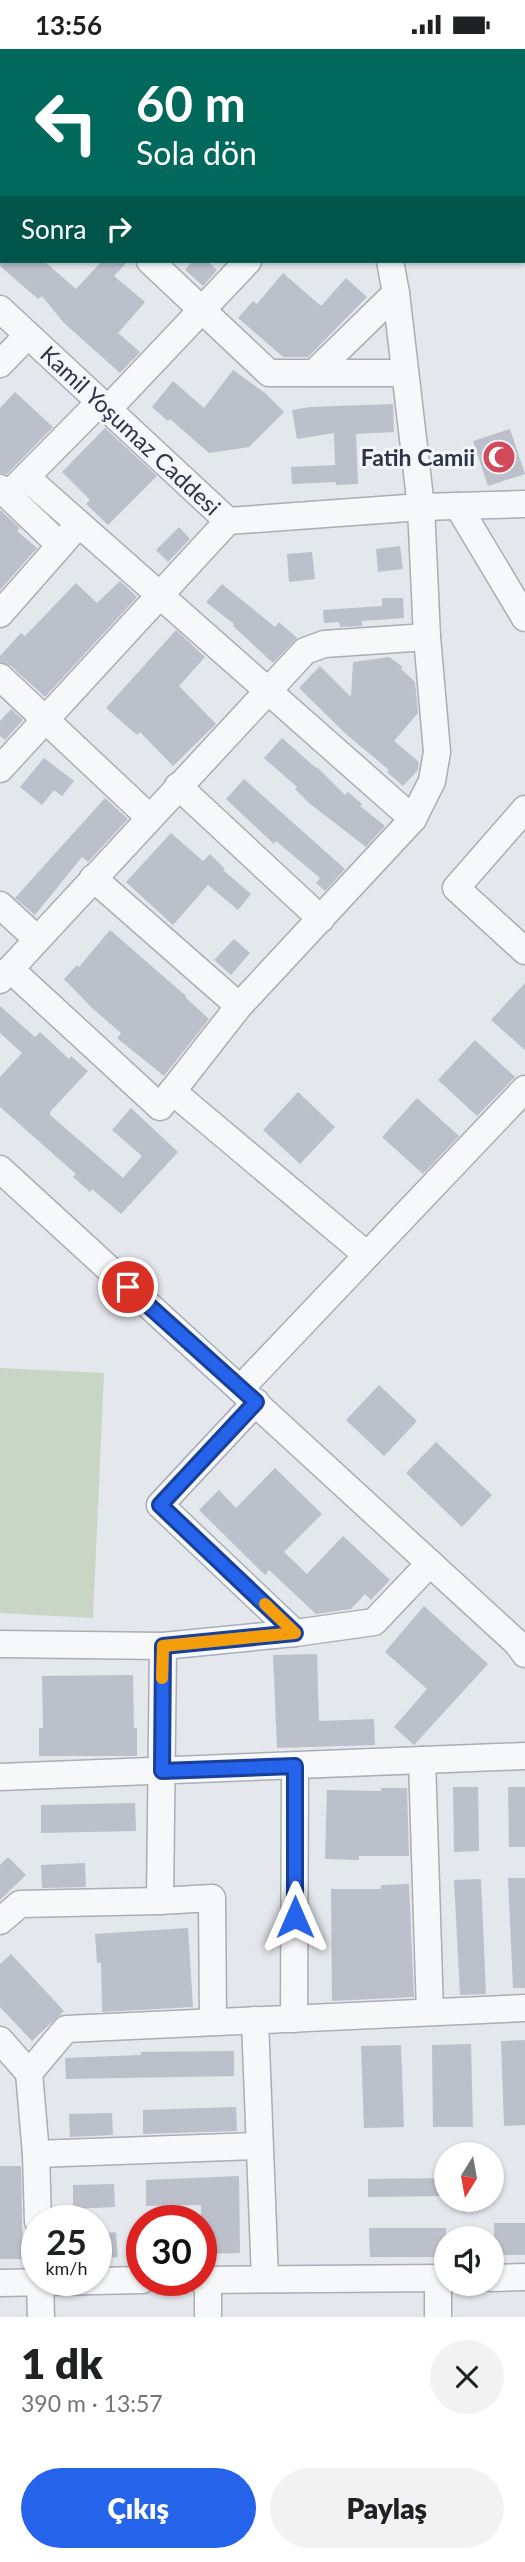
<!DOCTYPE html>
<html lang="tr">
<head>
<meta charset="utf-8">
<style>
	:root { --surface:#fff; --page:#f2f2f2; --text:#202124; --muted:#757577; --accent:#2563eb }
	body { margin:0; font-family:Lato,sans-serif; background:var(--page); color:var(--text); height:100vh; display:flex; flex-direction:column; font-size:26px; white-space:nowrap }
	* { box-sizing:border-box; margin:0 }
	p { font-size:23px; color:var(--muted) }
	.icon { flex:none; width:38px; height:38px; fill:none; stroke:currentColor; stroke-width:2; stroke-linecap:round; stroke-linejoin:round }
	.map { position:relative; height:2268px; overflow:hidden }
	.details { display:flex; flex-direction:column; background:var(--surface); flex:1 }
	.details>* { flex:none }
	.top-card { position:absolute; left:0px; top:0px; width:525px; height:214px; box-shadow:0 2px 5px #0004; background:#00695c; color:#fff; overflow:hidden }
	.needle { width:46px; rotate:191deg }
	.fabs { position:absolute; left:434px; top:2093px; display:grid; gap:14px }
	.fabs a { display:grid; place-items:center; width:70px; height:70px; border-radius:50%; background:var(--surface); box-shadow:0 2px 5px #0004; font-size:35px }
	.speed { position:absolute; left:21px; top:2156px; display:flex; gap:14px; font-size:35px; font-weight:700; text-align:center }
	.speed>* { display:grid; place-content:center; width:91px; height:91px; border-radius:50%; background:var(--surface); box-shadow:0 2px 5px #0004; line-height:1 }
	.speed small { font-size:18px; font-weight:400 }
	.speed .limit { border:10px solid #d22; background:#fff; color:#111 }
	.pin { position:absolute; display:grid; place-items:center; width:60px; height:60px; color:#fff; margin:-30px; border:4px solid #fff; border-radius:50%; box-shadow:0 2px 7px #0007 }
	.me { position:absolute; width:77px; margin:-38px; rotate:0deg; stroke-linejoin:round; filter:drop-shadow(0 0 5px #0008) }
	.turn { display:flex; align-items:center; gap:24px; height:147px; padding:0 21px; font-size:32px }
	.turn .icon { width:91px; height:91px; stroke-width:2.5 }
	.turn b { display:block; font-size:49px; line-height:60px }
	.then { display:flex; align-items:center; height:66px; padding:0 21px; background:#0003; gap:14px; font-size:26px }
	.round { display:grid; place-items:center; flex:none; width:74px; height:74px; border-radius:37px; background:var(--page) }
	.headline { display:flex; align-items:center; justify-content:space-between; height:119px; padding:0 21px }
	h1 { font-size:42px; font-weight:800; line-height:52px }
	.cta { display:flex; gap:14px; margin-top:auto; padding:14px 21px }
	.cta a { flex:1; height:80px; border-radius:42px; background:var(--accent); color:#fff; font-size:28px; font-weight:800; line-height:80px; text-align:center }
	.cta a+a { background:var(--page); color:var(--text) }
	.status { display:flex; justify-content:space-between; align-items:center; height:49px; padding:0 35px; background:var(--surface); direction:ltr }
	.status svg { height:19px; fill:currentColor }
	.map>svg:first-child { display:block }
	.green { fill:#c9d6c5 }
	.building { fill:#bbc0ca }
	.lines { fill:none; stroke-linecap:round; stroke-linejoin:round }
	.minor-casing { stroke:#a9aeb7; stroke-width:29 }
	.minor { stroke:#f7f8fa; stroke-width:26 }
	.route-casing { stroke:#184099; stroke-width:18 }
	.route { stroke:#2563eb; stroke-width:12 }
	.slow { stroke:#f59e0b; stroke-width:12 }
	.labels { text-anchor:middle; dominant-baseline:central; stroke-width:6; stroke-linejoin:round; paint-order:stroke }
	.street-label { font-size:23px; fill:#2b3445; stroke:#f4f6f9 }
	.poi-label { font-size:23px; font-weight:bold; fill:#2b3445; stroke:#f4f6f9; text-anchor:end }
</style>
</head>
<body>
<div class="status"><b>13:56</b><svg viewBox="0 0 49 12"><path d="M0 12V9h3v3zM5 12V6h3v6zM10 12V3h3v9zM15 12V0h3v12zM26 1h20v11H26zM47 4h2v5h-2z"/></svg></div>
<div class="map">
<svg width="525" height="2268" viewBox="0 0 525 2268">
	<rect width="100%" height="100%" fill="#e4e7ec"/>
	<!-- green -->
	<polygon class="green" points="0,1319 104,1324 93,1569 0,1564"/>
	<!-- building -->
	<g class="building">
		<polygon points="0,212 44,212 76,240 102,212 128,212 114,227 145,253 118,284 140,303 120,324 64,274 42,247 38,250 0,217"/>
		<polygon points="193,212 207,212 217,221 203,237 185,221"/>
		<polygon points="283,224 321,257 346,229 367,248 308,308 283,308 238,269 253,252 257,255"/>
		<polygon points="233,321 265,344 284,363 249,398 209,404 170,370 168,372 152,358 173,332 204,359"/>
		<polygon points="15,343 53,378 7,425 0,424 0,359"/>
		<polygon points="393,355 394,383 356,385 358,435 336,436 336,433 292,435 291,418 335,416 334,384 297,390 292,361 310,358"/>
		<polygon points="105,379 157,427 108,476 86,455 90,451 62,423"/>
		<polygon points="510,380 525,425 488,437 473,392"/>
		<polygon points="0,461 20,479 17,482 37,499 0,541"/>
		<polygon points="179,478 190,490 168,513 156,501"/>
		<polygon points="400,497 403,520 378,523 376,500"/>
		<polygon points="312,503 315,530 289,533 287,505"/>
		<polygon points="120,532 137,548 45,648 11,617 0,613 0,607 21,584 25,587 76,534 97,554"/>
		<polygon points="222,535 275,578 279,573 297,589 273,614 233,577 234,575 206,553"/>
		<polygon points="382,549 403,549 404,569 362,572 362,577 340,578 339,573 324,574 323,561 382,557"/>
		<polygon points="176,581 205,608 179,637 216,675 173,717 140,683 137,686 106,659"/>
		<polygon points="389,608 403,618 401,620 415,633 418,664 394,692 419,713 418,721 403,737 387,723 389,721 347,686 299,639 320,617 351,648 353,613"/>
		<polygon points="11,660 23,671 5,691 0,687 0,672"/>
		<polygon points="282,689 316,719 317,718 345,746 348,743 362,755 360,757 385,777 366,798 309,754 295,740 297,738 264,709"/>
		<polygon points="44,709 74,732 62,747 54,741 42,756 20,738"/>
		<polygon points="244,730 345,820 325,842 316,834 320,829 276,792 274,795 226,750"/>
		<polygon points="105,749 128,770 88,813 82,808 35,866 15,849"/>
		<polygon points="171,784 203,812 210,805 225,820 223,821 251,845 238,861 208,836 173,876 126,833"/>
		<polygon points="110,881 186,947 185,948 209,970 164,1027 117,989 121,984 92,959 64,930 77,916 79,918"/>
		<polygon points="234,890 250,904 231,926 214,911"/>
		<polygon points="525,934 525,1001 491,971"/>
		<polygon points="0,957 35,988 40,983 69,1010 71,1007 88,1022 50,1063 50,1066 123,1129 142,1107 112,1081 131,1059 178,1103 121,1165 92,1140 90,1143 73,1128 76,1125 0,1058 0,1028 22,1004 0,984"/>
		<polygon points="475,991 515,1028 477,1067 438,1031"/>
		<polygon points="298,1043 335,1078 300,1115 263,1081"/>
		<polygon points="417,1049 459,1087 423,1125 382,1088"/>
		<polygon points="379,1336 417,1372 384,1407 346,1371"/>
		<polygon points="436,1393 492,1446 462,1478 406,1424"/>
		<polygon points="275,1419 322,1465 284,1503 307,1525 343,1487 390,1531 371,1551 365,1545 351,1560 316,1565 269,1521 265,1526 199,1461 219,1441 236,1459"/>
		<polygon points="424,1557 488,1615 414,1696 394,1678 427,1640 385,1603"/>
		<polygon points="317,1605 319,1672 374,1670 375,1696 277,1699 273,1606"/>
		<polygon points="133,1626 134,1679 137,1679 137,1707 39,1707 39,1679 43,1679 42,1627"/>
		<polygon points="453,1738 478,1738 479,1802 454,1803"/>
		<polygon points="508,1738 525,1738 525,1798 509,1798"/>
		<polygon points="381,1739 407,1739 409,1807 359,1807 359,1811 325,1810 327,1741 381,1742"/>
		<polygon points="135,1754 136,1782 41,1784 41,1756"/>
		<polygon points="8,1808 26,1826 0,1851 0,1816"/>
		<polygon points="85,1814 86,1838 42,1839 41,1816"/>
		<polygon points="508,1829 525,1829 525,1939 513,1939"/>
		<polygon points="481,1830 486,1945 460,1946 454,1831"/>
		<polygon points="409,1835 414,1948 332,1952 331,1840 381,1840 381,1836"/>
		<polygon points="188,1879 193,1958 102,1963 101,1914 97,1914 95,1885"/>
		<polygon points="11,1905 64,1962 32,1992 0,1958 0,1915"/>
		<polygon points="525,1991 525,2076 504,2077 501,1992"/>
		<polygon points="471,1995 473,2078 433,2078 432,1996"/>
		<polygon points="401,1996 404,2078 364,2079 361,1997"/>
		<polygon points="234,2002 234,2027 66,2030 65,2009 141,2006 141,2003"/>
		<polygon points="236,2058 237,2082 143,2085 143,2061"/>
		<polygon points="112,2064 113,2086 70,2088 69,2065"/>
		<polygon points="0,2117 21,2117 23,2210 0,2210"/>
		<polygon points="239,2127 240,2204 201,2205 201,2156 146,2157 146,2131"/>
		<polygon points="446,2129 446,2147 368,2148 368,2130"/>
		<polygon points="114,2135 115,2158 73,2160 73,2136"/>
		<rect x="494" y="2174" width="31" height="32"/>
		<polygon points="369,2179 446,2179 446,2208 370,2208"/>
		<polygon points="116,2183 118,2208 96,2210 96,2185"/>
	</g>
	<g class="lines">
		<defs>
			<g id="minor">
				<polyline points="224,0 226,2"/>
				<polyline points="90,2 91,0"/>
				<polyline points="276,2 278,0"/>
				<polyline points="0,71 2,72"/>
				<polyline points="523,73 525,73"/>
				<polyline points="0,146 2,144"/>
				<polyline points="150,212 269,324 405,324"/>
				<polyline points="0,260 228,472 421,458 525,455"/>
				<polyline points="0,315 28,286"/>
				<polyline points="314,324 396,244"/>
				<polyline points="108,360 248,212"/>
				<polyline points="26,428 413,770"/>
				<polyline points="0,439 60,496"/>
				<polyline points="8,446 100,353"/>
				<polyline points="458,457 525,569"/>
				<polyline points="0,565 79,475"/>
				<polyline points="0,628 149,768"/>
				<polyline points="0,720 228,472"/>
				<polyline points="178,737 321,870"/>
				<polyline points="525,760 456,839 525,902"/>
				<polyline points="93,829 239,957"/>
				<polyline points="0,856 37,890"/>
				<polyline points="10,920 160,1058 239,957 413,770 432,732 437,703 427,588 421,458 396,244 390,212"/>
				<polyline points="0,931 305,602 324,595 427,588"/>
				<polyline points="172,1042 367,1206"/>
				<polyline points="0,1120 517,1594 525,1605"/>
				<polyline points="240,1340 525,1040"/>
				<polyline points="256,1353 160,1456 295,1584"/>
				<polyline points="0,1595 163,1597 295,1584 374,1573 430,1514"/>
				<polyline points="422,1711 430,1963"/>
				<polyline points="0,1728 525,1707"/>
				<polyline points="160,1852 163,1597"/>
				<polyline points="0,1872 20,1855 160,1852 212,1849 213,1973"/>
				<polyline points="294,1970 295,1717"/>
				<polyline points="255,1971 265,2230"/>
				<polyline points="0,1991 29,2024 36,2105 38,2172"/>
				<polyline points="29,2024 66,1980 525,1959"/>
				<polyline points="36,2105 259,2097"/>
				<polyline points="438,2229 438,2268"/>
				<polyline points="492,2229 525,2228"/>
				<polyline points="40,2231 41,2268"/>
				<polyline points="201,2231 446,2229"/>
				<polyline points="208,2231 208,2268"/>
				<polyline points="0,2234 142,2231"/>
			</g>
		</defs>
		<!-- minor casing -->
		<use href="#minor" class="minor-casing"/>
		<!-- minor -->
		<use href="#minor" class="minor"/>
	</g>
	<g class="lines">
		<defs>
			<polyline id="route" points="128,1238 256,1353 160,1456 295,1584 163,1597 162,1722 295,1717 295,1868"/>
		</defs>
		<!-- route casing -->
		<use href="#route" class="route-casing"/>
		<!-- route -->
		<use href="#route" class="route"/>
		<!-- slow -->
		<polyline class="slow" points="162,1629 163,1597 295,1584 265,1555"/>
	</g>
	<!-- icons -->
	<defs>
		<symbol id="mosque-disc" viewBox="-11 -11 22 22"><circle r="9.5" fill="#d1495b" stroke="#f4f6f9"/><path d="M3.5-4.9A6 6 0 1 0 3.5 4.9A5 5 0 1 1 3.5-4.9Z" fill="#fff"/></symbol>
	</defs>
	<g fill-rule="evenodd">
		<use href="#mosque-disc" x="480" y="389" width="38" height="38"/>
	</g>
	<g class="labels">
		<!-- street labels -->
		<g class="street-label">
			<text transform="translate(131 381) rotate(43)">Kamil Yoşumaz Caddesi</text>
		</g>
		<!-- poi labels -->
		<g class="poi-label">
			<text x="475" y="408">Fatih Camii</text>
		</g>
	</g>
</svg>
<div class="fabs">
<a><svg class="needle" viewBox="-14 -14 28 28"><path d="M0-13l5 13h-10z" fill="#e53935"/><path d="M0 13l5-13h-10z" fill="#757577"/></svg></a>
<a><svg class="icon" aria-label="sound" viewBox="0 0 24 24"><path d="M4 9h4l5-4v14l-5-4H4zM17 9q2 3 0 6"/></svg></a>
</div>
<div class="speed"><div>25<small>km/h</small></div><div class="limit">30</div></div>
<div class="pin" style="left:128px;top:1238px;background:#d93025"><svg class="icon" aria-label="arrive" viewBox="0 0 24 24"><path d="M6 21V4h12l-3 4 3 4H6"/></svg></div>
<svg class="me" style="left:295px;top:1868px" viewBox="-20 -20 40 40"><path d="M0-17L14 15 0 8-14 15z" fill="#2563eb" stroke="#fff" stroke-width="4"/></svg>
<div class="top-card">
<div class="turn"><svg class="icon" aria-label="left" viewBox="0 0 24 24"><path d="M17 20v-9H6M10 6l-5 5 5 5"/></svg><div><b>60 m</b>Sola dön</div></div>
<div class="then">Sonra<svg class="icon" aria-label="right" viewBox="0 0 24 24"><path d="M7 20v-9h11M14 6l5 5-5 5"/></svg></div>
</div>
</div>
<section class="details">
<div class="headline"><div><h1>1 dk</h1><p>390 m · 13:57</p></div><a class="round"><svg class="icon" aria-label="close" viewBox="0 0 24 24"><path d="M6 6l12 12M18 6L6 18"/></svg></a></div>
<div class="cta"><a>Çıkış</a><a>Paylaş</a></div>
</section>
</body>
</html>
